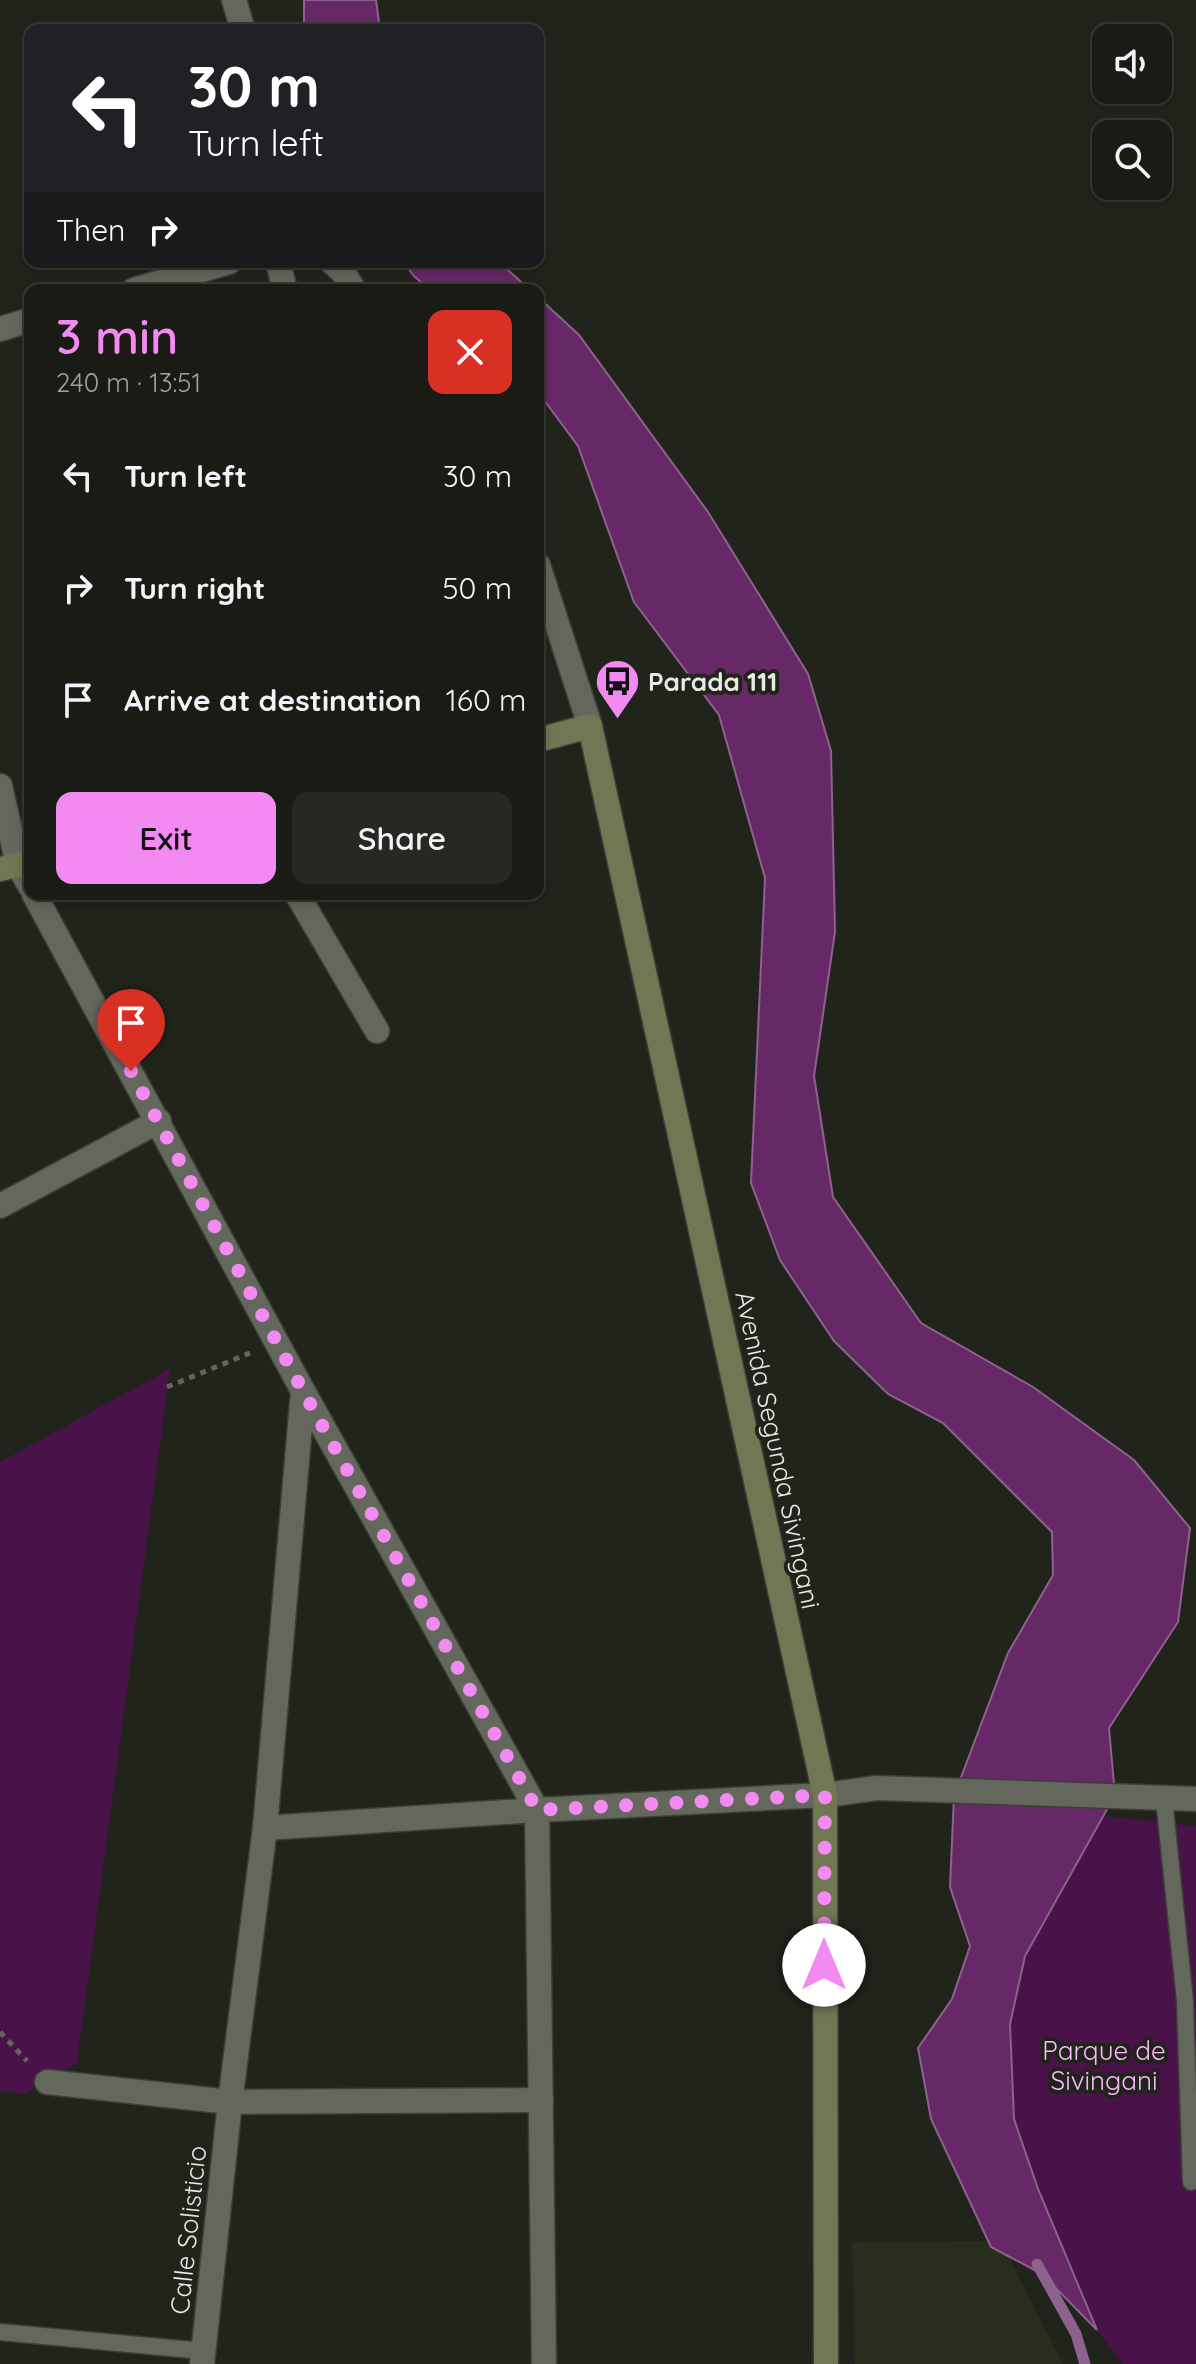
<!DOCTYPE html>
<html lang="en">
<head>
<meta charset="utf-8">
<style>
	:root { --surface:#191b14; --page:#262822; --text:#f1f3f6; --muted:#9fa1a0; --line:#373934; --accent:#f38af1 }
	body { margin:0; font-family:Quicksand,sans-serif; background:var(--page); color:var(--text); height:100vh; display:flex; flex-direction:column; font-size:30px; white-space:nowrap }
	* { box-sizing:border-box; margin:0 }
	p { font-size:26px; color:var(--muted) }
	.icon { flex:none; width:44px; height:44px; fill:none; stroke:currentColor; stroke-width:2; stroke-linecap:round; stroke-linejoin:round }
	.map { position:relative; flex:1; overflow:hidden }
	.side { position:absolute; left:24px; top:284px; width:520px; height:616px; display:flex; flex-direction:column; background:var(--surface); border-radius:16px; box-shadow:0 4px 12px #0003,0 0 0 2px var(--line) }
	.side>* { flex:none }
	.hud { position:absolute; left:24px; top:24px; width:520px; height:244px; border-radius:16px; box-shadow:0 4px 12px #0003,0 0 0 2px var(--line); background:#202124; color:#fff; overflow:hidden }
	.controls { position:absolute; left:1092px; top:24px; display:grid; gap:16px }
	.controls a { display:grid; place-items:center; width:80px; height:80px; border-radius:16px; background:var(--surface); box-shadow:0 4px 12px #0003,0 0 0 2px var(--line); font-size:40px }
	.pin { position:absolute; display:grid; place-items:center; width:68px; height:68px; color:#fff; margin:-82px -34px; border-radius:50% 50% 50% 0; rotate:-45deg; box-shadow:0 0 8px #0007 }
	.pin .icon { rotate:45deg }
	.me { position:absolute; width:88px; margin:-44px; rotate:0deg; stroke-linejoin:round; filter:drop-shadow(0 0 6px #0008) }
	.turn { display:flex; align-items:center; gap:28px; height:168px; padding:0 32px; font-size:36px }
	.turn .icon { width:104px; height:104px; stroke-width:2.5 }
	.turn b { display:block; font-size:56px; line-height:68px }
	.then { display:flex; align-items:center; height:76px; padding:0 32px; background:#0003; gap:16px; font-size:30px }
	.round { display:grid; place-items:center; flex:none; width:84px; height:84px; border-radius:16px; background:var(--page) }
	.summary { display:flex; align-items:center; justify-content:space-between; height:136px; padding:0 32px }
	h1 { font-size:48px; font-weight:600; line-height:60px; color:var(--accent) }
	.action { display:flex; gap:16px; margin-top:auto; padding:16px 32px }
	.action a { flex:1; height:92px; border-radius:16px; background:var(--accent); color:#111; font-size:32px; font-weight:600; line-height:92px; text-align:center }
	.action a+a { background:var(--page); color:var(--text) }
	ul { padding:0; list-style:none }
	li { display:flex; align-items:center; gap:24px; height:112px; padding:0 32px }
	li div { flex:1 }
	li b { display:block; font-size:30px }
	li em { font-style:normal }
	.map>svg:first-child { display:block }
	.built { fill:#292d1e }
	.green { fill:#491349 }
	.water { fill:#662866; stroke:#8d628c; stroke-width:2 }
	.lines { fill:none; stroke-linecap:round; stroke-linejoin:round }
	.stream { stroke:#8d628c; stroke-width:11 }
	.lane-casing { stroke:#3c3e37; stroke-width:19 }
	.street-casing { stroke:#3c3e37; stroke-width:27 }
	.secondary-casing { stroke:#3c3e37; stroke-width:27 }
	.path { stroke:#64665e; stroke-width:5; stroke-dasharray:6 6; stroke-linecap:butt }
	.lane { stroke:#64675c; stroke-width:16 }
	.street { stroke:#64675c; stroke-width:24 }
	.secondary { stroke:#6f7753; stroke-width:24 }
	.route { stroke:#f38af1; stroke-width:14; stroke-dasharray:0 25.2 }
	.labels { text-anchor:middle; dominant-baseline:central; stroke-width:8; stroke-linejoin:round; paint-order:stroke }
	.poi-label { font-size:26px; font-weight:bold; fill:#e8eae4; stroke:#21241b; text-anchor:start }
	.street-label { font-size:26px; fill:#e8eae4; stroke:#21241b }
	.park-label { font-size:26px; fill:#feb6fc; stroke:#21241b }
</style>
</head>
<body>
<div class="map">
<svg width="1196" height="2364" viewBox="0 0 1196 2364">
	<rect width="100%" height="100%" fill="#21241b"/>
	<!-- built -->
	<polygon class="built" points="1001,2241 1063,2364 855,2364 852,2242"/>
	<!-- green -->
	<g class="green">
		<polygon points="170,1369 77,2062 24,2094 0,2091 0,1462"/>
		<polygon points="1104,1816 1196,1826 1196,2364 1123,2364 1097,2330 1038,2189 1014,2119 1010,2024 1025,1956"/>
	</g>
	<!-- water -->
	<g class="water">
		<polygon points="304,0 376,0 380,30 304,30"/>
		<polygon points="403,262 499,262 530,290 430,290 414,276"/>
		<polygon points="538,297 579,335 708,512 808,674 831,751 835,932 814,1076 833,1197 921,1323 1033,1387 1134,1460 1190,1528 1178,1622 1109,1728 1115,1795 1025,1956 1010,2024 1014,2119 1038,2189 1097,2330 1042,2274 991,2247 931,2119 918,2048 952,1999 970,1946 950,1887 954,1796 1008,1653 1053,1575 1052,1532 943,1423 888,1394 834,1341 780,1260 751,1183 765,878 719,715 634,602 578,446 538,392"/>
	</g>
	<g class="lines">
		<!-- stream -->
		<polyline class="stream" points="1037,2264 1076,2334 1085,2364"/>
		<defs>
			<g id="lane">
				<polyline points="1164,1799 1185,2001 1191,2182"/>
				<polyline points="0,2332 203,2351"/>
			</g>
			<g id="street">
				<polyline points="234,0 243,30"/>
				<polyline points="278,262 285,290"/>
				<polyline points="332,262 343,272 354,290"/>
				<polyline points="134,290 229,262"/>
				<polyline points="0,329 30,320"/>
				<polyline points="538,565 590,726"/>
				<polyline points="0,786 18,865 30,886"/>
				<polyline points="34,894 303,1391 537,1810 544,2364"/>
				<polyline points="297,894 377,1031"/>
				<polyline points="0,1206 159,1121"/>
				<polyline points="265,1828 537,1810 825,1795 877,1788 1196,1799"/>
				<polyline points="47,2082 230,2102 541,2100"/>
				<polyline points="202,2364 230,2102 265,1828 303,1391"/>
			</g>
			<g id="secondary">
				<polyline points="538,740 590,726 825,1795 826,2364"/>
				<polyline points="0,869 30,862"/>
			</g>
		</defs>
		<!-- lane casing -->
		<use href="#lane" class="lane-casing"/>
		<!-- street casing -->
		<use href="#street" class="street-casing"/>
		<!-- secondary casing -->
		<use href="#secondary" class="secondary-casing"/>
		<!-- path -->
		<g class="path">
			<polyline points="167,1387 250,1353"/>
			<polyline points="0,2032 27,2061"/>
		</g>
		<!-- lane -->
		<use href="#lane" class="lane"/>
		<!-- street -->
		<use href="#street" class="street"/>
		<!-- secondary -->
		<use href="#secondary" class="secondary"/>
	</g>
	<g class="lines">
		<!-- route -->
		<polyline class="route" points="131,1071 303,1391 537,1810 825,1795 824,1965"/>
	</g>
	<!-- icons -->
	<defs>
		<symbol id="bus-pin" viewBox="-11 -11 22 30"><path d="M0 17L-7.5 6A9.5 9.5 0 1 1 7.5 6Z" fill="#f38af1" stroke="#21241b"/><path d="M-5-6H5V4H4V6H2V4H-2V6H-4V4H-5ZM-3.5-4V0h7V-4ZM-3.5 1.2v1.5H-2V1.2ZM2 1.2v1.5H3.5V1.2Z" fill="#111"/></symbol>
	</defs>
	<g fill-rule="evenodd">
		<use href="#bus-pin" x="592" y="656" width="51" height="69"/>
	</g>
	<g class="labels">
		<!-- poi labels -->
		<g class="poi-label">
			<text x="648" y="681">Parada 111</text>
		</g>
		<!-- street labels -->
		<g class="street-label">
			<text transform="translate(778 1450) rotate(78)">Avenida Segunda Sivingani</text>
			<text transform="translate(188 2230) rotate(-84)">Calle Solisticio</text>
		</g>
		<!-- park labels -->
		<g class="park-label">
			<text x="1104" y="2050">Parque de<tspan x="1104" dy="30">Sivingani</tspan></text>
		</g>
	</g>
</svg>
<div class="controls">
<a><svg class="icon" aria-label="sound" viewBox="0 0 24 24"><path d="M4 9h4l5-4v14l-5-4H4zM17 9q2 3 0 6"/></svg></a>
<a><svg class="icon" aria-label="search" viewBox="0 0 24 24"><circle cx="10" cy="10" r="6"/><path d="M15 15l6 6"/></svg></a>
</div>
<div class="pin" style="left:131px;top:1071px;background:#d93025"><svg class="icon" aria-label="arrive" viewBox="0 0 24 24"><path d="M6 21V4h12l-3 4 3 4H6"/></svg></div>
<svg class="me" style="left:824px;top:1965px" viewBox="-20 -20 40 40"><circle r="19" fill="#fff"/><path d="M0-13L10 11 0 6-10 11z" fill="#f38af1"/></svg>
<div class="hud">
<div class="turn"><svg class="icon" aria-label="left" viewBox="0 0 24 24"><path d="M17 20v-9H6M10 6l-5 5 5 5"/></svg><div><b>30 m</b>Turn left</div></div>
<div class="then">Then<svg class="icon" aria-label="right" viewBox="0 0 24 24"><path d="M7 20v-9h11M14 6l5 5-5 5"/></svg></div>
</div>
<section class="side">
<div class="summary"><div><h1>3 min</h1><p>240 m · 13:51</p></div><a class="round" style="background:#d93025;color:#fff"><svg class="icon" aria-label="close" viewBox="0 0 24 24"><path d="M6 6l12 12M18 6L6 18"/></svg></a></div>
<ul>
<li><svg class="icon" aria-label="left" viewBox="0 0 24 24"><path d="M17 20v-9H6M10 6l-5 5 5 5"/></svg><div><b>Turn left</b></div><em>30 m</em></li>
<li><svg class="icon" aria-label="right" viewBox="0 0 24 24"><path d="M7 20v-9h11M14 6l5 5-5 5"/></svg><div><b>Turn right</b></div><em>50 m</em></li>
<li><svg class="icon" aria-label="arrive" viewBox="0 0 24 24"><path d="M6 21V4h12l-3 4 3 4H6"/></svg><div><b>Arrive at destination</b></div><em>160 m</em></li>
</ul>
<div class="action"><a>Exit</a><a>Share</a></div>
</section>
</div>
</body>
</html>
